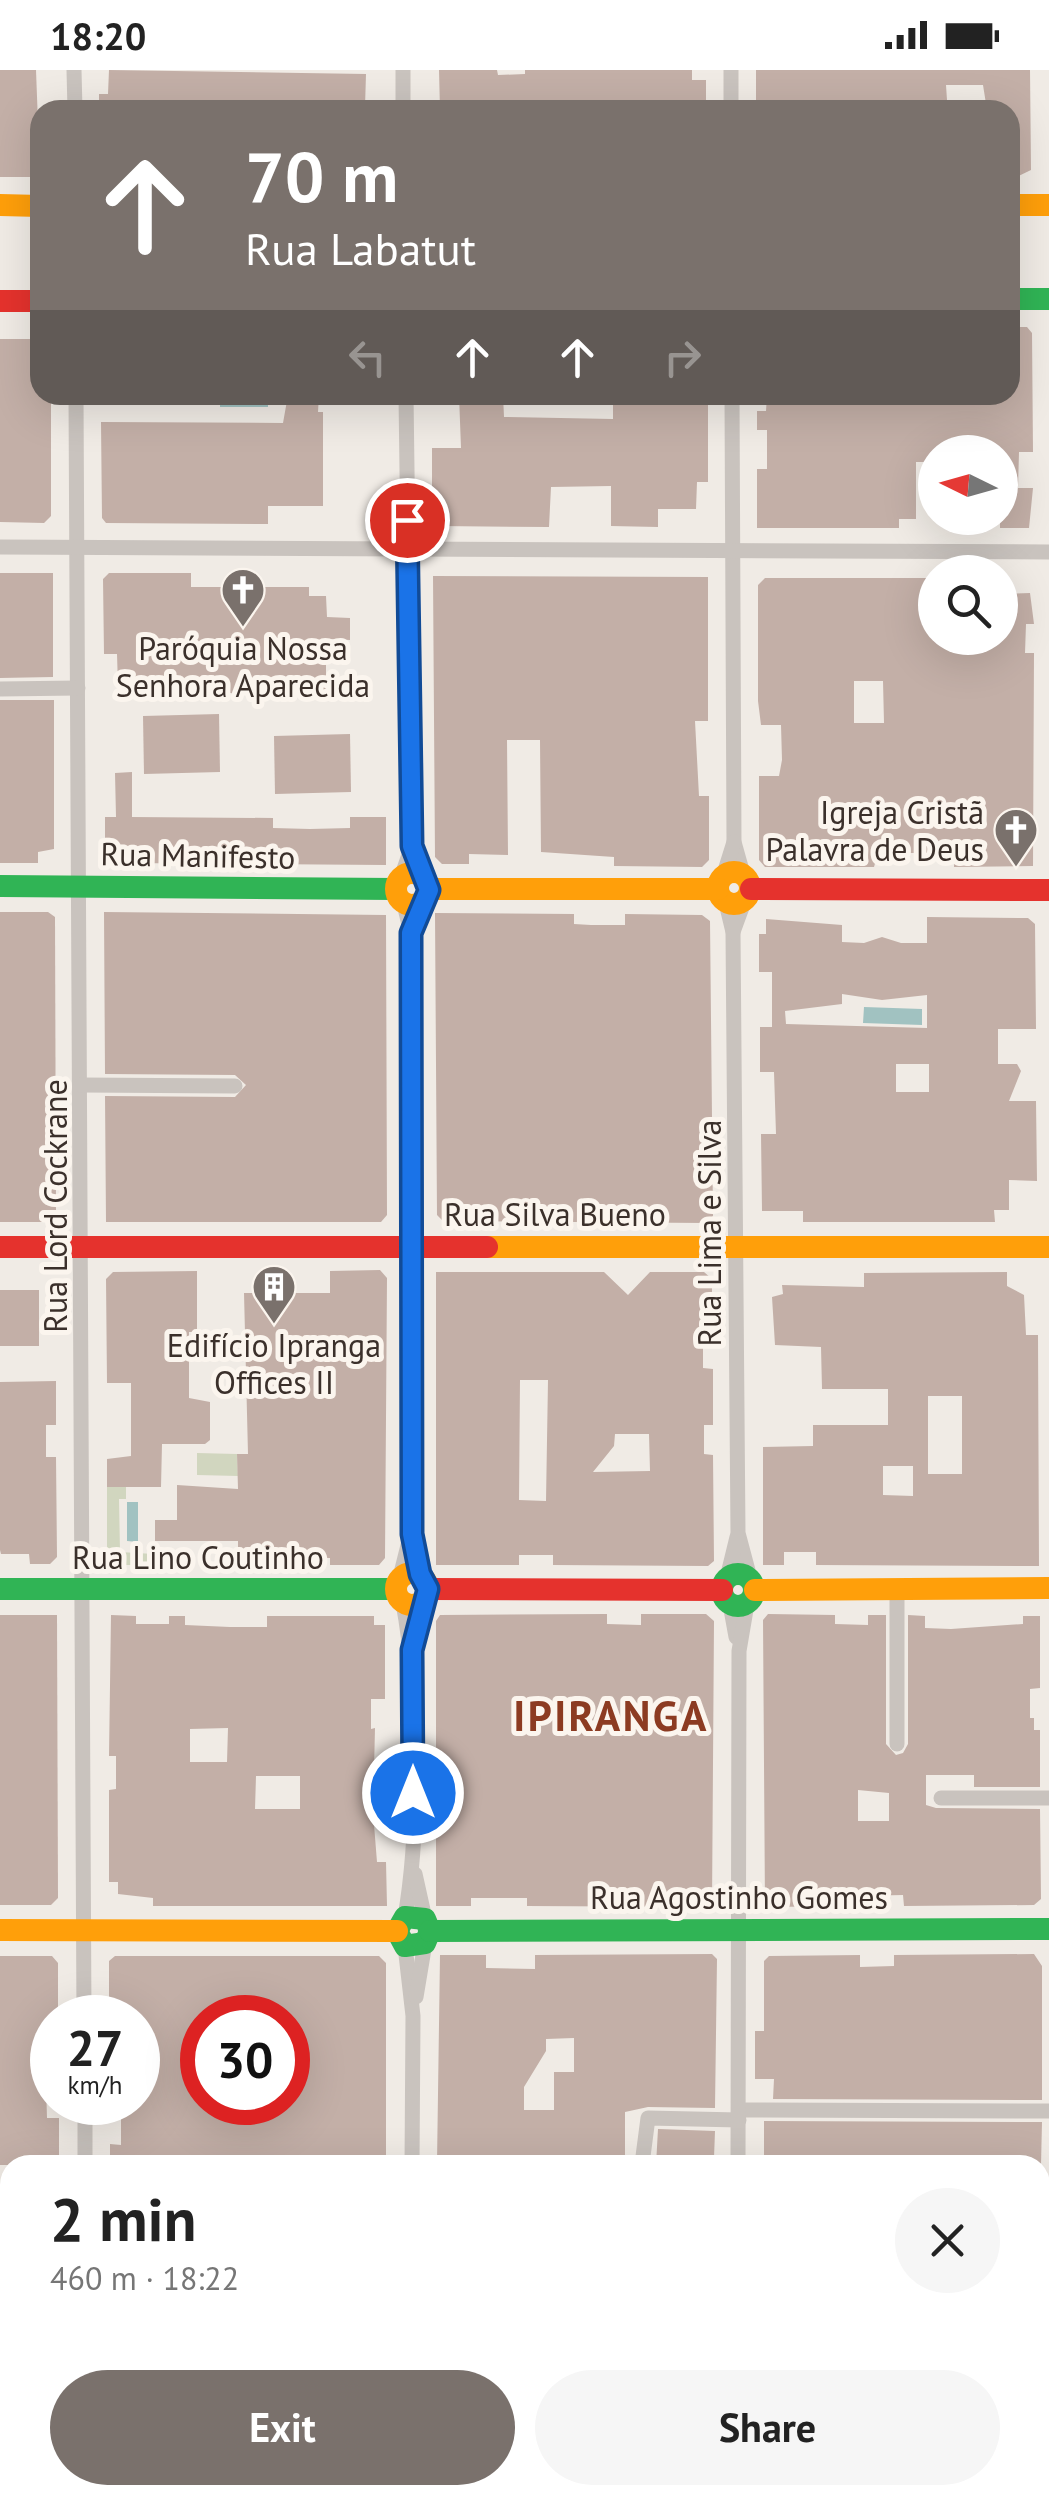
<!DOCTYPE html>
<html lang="en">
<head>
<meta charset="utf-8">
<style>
	:root { --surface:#fff; --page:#f6f6f6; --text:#222; --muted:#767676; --accent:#7a716c }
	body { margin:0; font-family:"PT Sans",sans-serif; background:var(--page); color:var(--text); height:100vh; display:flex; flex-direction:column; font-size:38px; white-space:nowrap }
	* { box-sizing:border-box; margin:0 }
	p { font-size:32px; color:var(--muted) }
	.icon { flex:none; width:55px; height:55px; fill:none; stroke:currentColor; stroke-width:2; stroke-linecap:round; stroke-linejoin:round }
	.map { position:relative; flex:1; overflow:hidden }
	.drawer { position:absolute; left:0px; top:2085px; width:1050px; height:350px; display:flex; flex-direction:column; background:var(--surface); border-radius:30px 30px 0 0; box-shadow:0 10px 40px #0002 }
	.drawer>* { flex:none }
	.guide { position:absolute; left:30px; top:30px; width:990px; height:305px; border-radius:30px; box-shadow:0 10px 40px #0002; background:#7a716c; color:#fff; overflow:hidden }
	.needle { width:65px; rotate:275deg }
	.controls { position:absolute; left:918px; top:365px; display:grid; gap:20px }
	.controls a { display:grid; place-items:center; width:100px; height:100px; border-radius:50%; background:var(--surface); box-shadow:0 10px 40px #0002; font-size:50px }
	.speed { position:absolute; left:30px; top:1925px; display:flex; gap:20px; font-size:50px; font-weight:700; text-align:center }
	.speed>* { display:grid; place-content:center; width:130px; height:130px; border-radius:50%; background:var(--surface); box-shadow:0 10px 40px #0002; line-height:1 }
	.speed small { font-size:25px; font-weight:400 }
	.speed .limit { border:15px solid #d22; background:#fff; color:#111 }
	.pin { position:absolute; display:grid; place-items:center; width:85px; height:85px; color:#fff; margin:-42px; border:5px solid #fff; border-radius:50%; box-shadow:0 2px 10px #0007 }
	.me { position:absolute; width:110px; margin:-55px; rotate:0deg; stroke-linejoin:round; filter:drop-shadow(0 0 8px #0008) }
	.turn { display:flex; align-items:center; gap:35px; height:210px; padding:0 50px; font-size:45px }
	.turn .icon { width:130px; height:130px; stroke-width:2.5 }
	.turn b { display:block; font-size:70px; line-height:85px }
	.lanes { display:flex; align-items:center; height:95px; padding:0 50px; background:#0003; justify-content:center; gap:50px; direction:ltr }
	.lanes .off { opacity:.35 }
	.round { display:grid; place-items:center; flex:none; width:105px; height:105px; border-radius:52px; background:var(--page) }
	.overview { display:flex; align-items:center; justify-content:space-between; height:170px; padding:0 50px }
	h1 { font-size:60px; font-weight:700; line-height:75px }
	.button { display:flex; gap:20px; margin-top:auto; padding:20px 50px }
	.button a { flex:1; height:115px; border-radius:60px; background:var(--accent); color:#fff; font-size:40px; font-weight:700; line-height:115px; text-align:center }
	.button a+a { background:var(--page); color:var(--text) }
	.status { display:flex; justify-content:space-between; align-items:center; height:70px; padding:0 50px; background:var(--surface); direction:ltr }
	.status svg { height:28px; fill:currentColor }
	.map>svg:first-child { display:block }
	.green { fill:#d1d6bf }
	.water { fill:#a1c2c1 }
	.building { fill:#c3afa7; fill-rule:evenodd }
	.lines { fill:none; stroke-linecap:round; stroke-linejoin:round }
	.street { stroke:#c9c3be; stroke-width:15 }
	.fast { stroke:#30b455; stroke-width:22 }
	.slow { stroke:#ff9f0a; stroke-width:22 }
	.jam { stroke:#e5322d; stroke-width:22 }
	.route-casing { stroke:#114b97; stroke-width:25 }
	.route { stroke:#1a73e8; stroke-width:18 }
	.labels { text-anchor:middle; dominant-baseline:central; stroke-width:10; stroke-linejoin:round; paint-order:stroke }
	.poi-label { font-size:32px; fill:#3b302b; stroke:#fbf5ee }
	.street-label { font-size:32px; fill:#3b302b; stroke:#fbf5ee }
	.district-label { font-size:42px; font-weight:bold; letter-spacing:2.5px; fill:#8c3b22; stroke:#fbf5ee }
</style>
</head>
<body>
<div class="status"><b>18:20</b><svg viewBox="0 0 49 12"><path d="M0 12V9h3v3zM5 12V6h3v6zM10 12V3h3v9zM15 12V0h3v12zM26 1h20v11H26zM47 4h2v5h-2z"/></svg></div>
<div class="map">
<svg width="1049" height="2435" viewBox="0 0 1049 2435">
	<rect width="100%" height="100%" fill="#f0ebe5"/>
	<!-- green -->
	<g class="green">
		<polygon points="197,1383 237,1384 238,1406 197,1405"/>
		<polygon points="107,1417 126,1417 126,1429 119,1429 120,1482 187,1486 186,1495 114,1495 107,1488"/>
	</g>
	<!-- water -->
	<g class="water">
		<rect x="220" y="325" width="48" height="12"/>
		<polygon points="864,937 922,939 922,955 863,953"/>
		<polygon points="127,1432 138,1432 138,1472 127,1471"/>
	</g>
	<!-- building -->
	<g class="building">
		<polygon points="0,0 36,0 40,107 0,107"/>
		<polygon points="109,0 366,4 365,37 99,40 99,24 108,24"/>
		<polygon points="439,0 497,0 498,5 525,4 525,0 692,0 692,10 706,10 706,40 440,40"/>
		<polygon points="756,0 1030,0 1031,100 1010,110 1010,40 987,40 983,15 946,15 947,30 925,31 925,40 756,40"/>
		<polygon points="1010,257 1027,257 1032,263 1033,382 1019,382 1018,418 1033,418 1029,458 1000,458 1000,382 996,381 935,382 935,392 916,392 916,449 899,449 899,458 757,458 757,399 767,399 767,360 757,360 757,341 766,341 767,325 1010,325"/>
		<polygon points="0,269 40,269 40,325 51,329 51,446 44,453 0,452"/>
		<polygon points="288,325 319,325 318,342 323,342 323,436 268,436 268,454 106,453 102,448 101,352 283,353"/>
		<polygon points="459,325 503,325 504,347 613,349 613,325 708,325 708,412 697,412 696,439 658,439 658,457 611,456 611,416 551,417 549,457 438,456 432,447 432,378 461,378"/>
		<polygon points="0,503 53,503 53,607 0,608"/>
		<polygon points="109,503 191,503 191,517 309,517 309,526 326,526 327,547 350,548 350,570 326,569 326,624 235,624 198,616 118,616 117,584 104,584 103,509"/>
		<polygon points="433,506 708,507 708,651 695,651 699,726 709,726 709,790 702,797 614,796 614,787 541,782 540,670 507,670 508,785 469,784 469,794 442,794 435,787"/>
		<path d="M765,508H933L935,568H1000V524L1030,523L1034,554H1026L1025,583H1034L1033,796L954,797V785L938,783H878L874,797H765L759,790V706H779L782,690L781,655H761L758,631V515ZM854,611H883L884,653H854Z"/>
		<polygon points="0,630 54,630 54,779 38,782 38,793 0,793"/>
		<polygon points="219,644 220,702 144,704 143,646"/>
		<polygon points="350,664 351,722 275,724 274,666"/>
		<polygon points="132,702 132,747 273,748 273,758 310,759 350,758 350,747 386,747 386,795 122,793 122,783 105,783 105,747 116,747 115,703"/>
		<polygon points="0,842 48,842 55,847 56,1144 49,1152 0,1152"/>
		<polygon points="104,842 386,845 387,1145 381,1152 106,1152 105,1026 235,1027 246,1015 235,1005 105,1004"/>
		<polygon points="435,843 574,844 574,854 591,855 625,855 625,844 702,845 710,851 713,1146 706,1153 443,1151 437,1145"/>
		<path d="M927,847L1028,848L1035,854L1036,959H998V994H1017L1021,1001L1009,1031H1036L1037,1111L1009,1110V1140H994L995,1152H803V1141H762L761,1064H776L774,1002H760V957H772V902H759V864H766V849L842,855V872L864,873L882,867L901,873H927ZM842,924L882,930L927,925V958L786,954L785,941L842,934ZM896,994H929V1022H896Z"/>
		<polygon points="380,1200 387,1208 385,1488 379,1495 330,1495 330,1488 298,1488 298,1495 238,1496 238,1471 155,1471 155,1450 177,1450 177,1415 238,1419 237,1384 248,1384 244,1223 330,1223 330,1201"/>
		<polygon points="197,1201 197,1262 189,1262 189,1328 210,1332 210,1370 205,1374 162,1374 161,1417 107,1417 107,1389 131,1386 131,1313 107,1313 106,1209 113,1202"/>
		<path d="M436,1202H604L628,1225L650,1202H704L712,1209V1262H703V1298L713,1299V1355H704V1384L713,1385L714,1491L708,1496L553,1495V1485H519V1495H436ZM520,1310H548L546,1431L519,1430ZM615,1364H649L650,1401L593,1402L614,1376Z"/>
		<path d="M1007,1202V1216L1024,1225L1026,1265H1038L1039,1496L816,1495V1482H784V1495H763V1377L813,1376V1355H888V1319H822L821,1277L775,1275L772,1227L783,1224L782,1215L864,1217V1203ZM928,1326H962V1404H928ZM883,1396H913V1426L883,1425Z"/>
		<rect x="0" y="1220" width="39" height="56"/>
		<polygon points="56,1311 56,1355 46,1355 46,1387 56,1387 57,1487 50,1494 30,1494 29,1484 1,1484 0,1480 0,1312"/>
		<polygon points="607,1544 607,1554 641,1555 641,1544 706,1544 714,1551 712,1837 527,1836 527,1828 471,1828 471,1836 436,1836 436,1551 440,1545"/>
		<path d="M768,1544L835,1545V1554L868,1555V1545H886V1674L896,1685L903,1683L908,1674V1545L925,1546V1558L951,1559L1023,1554V1546H1040V1618L1030,1619V1648H1034V1660H1040V1717H974V1705H926V1735L936,1738L1040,1739L1041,1829L1034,1835L904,1836L903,1825L858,1826V1836L765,1837L763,1550ZM858,1720L889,1723V1751H858Z"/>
		<polygon points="0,1545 57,1545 58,1828 51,1835 0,1835"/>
		<path d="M111,1545L136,1546V1554H169V1546H185V1555L230,1557H267V1546H374V1555H385V1629H371V1659L375,1658L373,1742L377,1792H386L387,1836H153V1828L118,1824V1812H109V1720L116,1719V1686H109ZM228,1658L227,1692H190V1659ZM256,1706H300V1739H255Z"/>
		<path d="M712,1884L717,1889L715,2038L648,2037L625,2042V2095L437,2093L440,1885H486V1898L535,1899V1885ZM574,1968V2002H554V2040H524V2017L546,1981V1969Z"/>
		<polygon points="1034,1884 1042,1896 1042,2030 773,2029 774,2009 755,2009 755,1961 764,1961 764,1891 769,1886 860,1885 860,1897 894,1896 894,1885"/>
		<polygon points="0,1886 52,1886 58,1893 58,1948 52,1948 49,1960 52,2015 46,2015 47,2048 59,2048 59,2095 0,2095"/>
		<path d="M115,1886H379L386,1893V2086H375V2095H110V2074L121,2075V2032H138V1948H109V1891ZM202,1948H288V2032H202Z"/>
		<polygon points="764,2051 1042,2052 1041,2095 773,2095 764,2092"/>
		<polygon points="658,2059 715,2061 714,2088 705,2088 705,2095 656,2095"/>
	</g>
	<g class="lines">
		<!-- street -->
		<g class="street">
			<polyline points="74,0 75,40"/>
			<polyline points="403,0 403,40"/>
			<polyline points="731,0 731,40"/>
			<polyline points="76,325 84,1948"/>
			<polyline points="406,325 412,776 420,805"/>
			<polyline points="732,325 734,772 743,804"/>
			<polyline points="0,477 1049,482"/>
			<polyline points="0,619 78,618"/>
			<polyline points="723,807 734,772"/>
			<polyline points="401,808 412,776"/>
			<polyline points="726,833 733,862 738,1463 750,1508"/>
			<polyline points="404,834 411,863 411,1463 420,1505"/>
			<polyline points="733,862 744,832"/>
			<polyline points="411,863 421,834"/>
			<polyline points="81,1015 235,1016"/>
			<polyline points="400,1507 410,1467"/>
			<polyline points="727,1508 737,1467"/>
			<polyline points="897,1519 897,1674"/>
			<path d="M403,1533C419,1619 420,1761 405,1847"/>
			<polyline points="730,1534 736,1567"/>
			<polyline points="414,1571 423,1530"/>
			<polyline points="941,1728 1049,1728"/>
			<polyline points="415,1804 425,1849"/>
			<polyline points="405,1876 413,1946 412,2095"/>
			<polyline points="416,1927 425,1873"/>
			<polyline points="85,2032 85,2095"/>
			<polyline points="739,2040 1049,2041"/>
			<polyline points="642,2094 648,2048 739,2050"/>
			<polyline points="738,2095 739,1581 747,1534"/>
			<polyline points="0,2195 10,2195"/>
			<polyline points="1040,2196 1049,2196"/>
			<polyline points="0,2343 10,2343"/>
			<polyline points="86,2425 86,2435"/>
			<polyline points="249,2425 250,2435"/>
			<polyline points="412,2425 412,2435"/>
			<polyline points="737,2435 737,2425"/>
		</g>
		<!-- fast -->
		<g class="fast">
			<polyline points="1010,229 1049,229"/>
			<polyline points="0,816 396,819"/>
			<circle cx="738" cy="1520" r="16"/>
			<polyline points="0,1519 395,1519"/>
			<polyline points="397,1861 405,1876 425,1873 430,1861"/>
			<polyline points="397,1861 405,1847 425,1849 430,1861"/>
			<polyline points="430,1861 1049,1859"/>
		</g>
		<!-- slow -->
		<g class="slow">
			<polyline points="0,135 40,136"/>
			<polyline points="1010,135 1049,135"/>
			<circle cx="734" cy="818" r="16"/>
			<circle cx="412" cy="819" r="16"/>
			<polyline points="429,819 718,819"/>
			<polyline points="487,1177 1049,1177"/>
			<circle cx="412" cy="1519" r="16"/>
			<polyline points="755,1520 1049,1518"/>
			<polyline points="0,1860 397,1861"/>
		</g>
		<!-- jam -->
		<g class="jam">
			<polyline points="0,231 40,231"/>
			<polyline points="751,819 1049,820"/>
			<polyline points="0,1177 487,1177"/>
			<polyline points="428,1519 722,1520"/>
		</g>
	</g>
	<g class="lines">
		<defs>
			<polyline id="route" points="407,450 412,776 429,820 411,863 412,1464 420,1504 428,1519 412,1580 413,1723"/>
		</defs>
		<!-- route casing -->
		<use href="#route" class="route-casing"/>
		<!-- route -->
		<use href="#route" class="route"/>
	</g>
	<!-- icons -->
	<defs>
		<symbol id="church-pin" viewBox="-11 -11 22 30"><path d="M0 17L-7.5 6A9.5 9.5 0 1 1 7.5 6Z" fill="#7a716c" stroke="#fbf5ee"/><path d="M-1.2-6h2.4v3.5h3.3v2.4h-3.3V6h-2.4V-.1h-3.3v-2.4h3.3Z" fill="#fff"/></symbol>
		<symbol id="building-pin" viewBox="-11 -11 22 30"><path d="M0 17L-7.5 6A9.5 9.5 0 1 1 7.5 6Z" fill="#7a716c" stroke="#fbf5ee"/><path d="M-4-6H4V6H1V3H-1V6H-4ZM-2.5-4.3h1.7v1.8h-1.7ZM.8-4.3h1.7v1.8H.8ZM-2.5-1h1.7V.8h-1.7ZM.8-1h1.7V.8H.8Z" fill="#fff"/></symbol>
	</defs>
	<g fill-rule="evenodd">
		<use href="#church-pin" x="218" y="495" width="50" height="68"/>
		<use href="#church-pin" x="991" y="735" width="50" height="68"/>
		<use href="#building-pin" x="249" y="1192" width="50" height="68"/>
	</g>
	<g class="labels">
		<!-- poi labels -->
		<g class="poi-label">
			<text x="243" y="578">Paróquia Nossa<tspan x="243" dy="37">Senhora Aparecida</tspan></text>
			<text x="984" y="742" text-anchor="end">Igreja Cristã<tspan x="984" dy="37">Palavra de Deus</tspan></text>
			<text x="274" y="1275">Edifício Ipranga<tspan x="274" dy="37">Offices II</tspan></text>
		</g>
		<!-- street labels -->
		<g class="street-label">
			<text transform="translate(198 785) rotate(1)">Rua Manifesto</text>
			<text transform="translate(55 1136) rotate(-90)">Rua Lord Cockrane</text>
			<text x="555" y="1144">Rua Silva Bueno</text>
			<text transform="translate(709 1163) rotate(-90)">Rua Lima e Silva</text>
			<text x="198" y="1487">Rua Lino Coutinho</text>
			<text x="739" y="1827">Rua Agostinho Gomes</text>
		</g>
		<!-- district labels -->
		<g class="district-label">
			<text x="611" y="1645">IPIRANGA</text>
		</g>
	</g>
</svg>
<div class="controls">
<a><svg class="needle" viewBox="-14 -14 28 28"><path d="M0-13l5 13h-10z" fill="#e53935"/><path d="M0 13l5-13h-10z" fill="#767676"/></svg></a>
<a><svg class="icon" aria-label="search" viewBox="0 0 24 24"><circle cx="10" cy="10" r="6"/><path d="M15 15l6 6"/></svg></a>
</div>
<div class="speed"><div>27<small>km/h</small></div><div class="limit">30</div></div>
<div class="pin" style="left:407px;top:450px;background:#d93025"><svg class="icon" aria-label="arrive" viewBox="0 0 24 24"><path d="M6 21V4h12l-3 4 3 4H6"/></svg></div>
<svg class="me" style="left:413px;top:1723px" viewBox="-20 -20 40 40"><circle r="17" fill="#1a73e8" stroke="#fff" stroke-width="3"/><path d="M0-11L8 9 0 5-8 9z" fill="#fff"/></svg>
<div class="guide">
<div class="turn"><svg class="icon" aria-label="ahead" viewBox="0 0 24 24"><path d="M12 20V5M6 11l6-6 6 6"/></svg><div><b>70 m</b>Rua Labatut</div></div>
<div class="lanes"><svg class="icon off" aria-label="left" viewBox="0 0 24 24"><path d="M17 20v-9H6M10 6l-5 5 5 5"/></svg><svg class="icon" aria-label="ahead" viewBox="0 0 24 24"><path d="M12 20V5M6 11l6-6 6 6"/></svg><svg class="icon" aria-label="ahead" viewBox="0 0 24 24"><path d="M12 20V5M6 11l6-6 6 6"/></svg><svg class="icon off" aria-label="right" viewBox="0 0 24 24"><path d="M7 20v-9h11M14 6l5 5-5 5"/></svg></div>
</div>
<section class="drawer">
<div class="overview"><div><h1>2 min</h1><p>460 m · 18:22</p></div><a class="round"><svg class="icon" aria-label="close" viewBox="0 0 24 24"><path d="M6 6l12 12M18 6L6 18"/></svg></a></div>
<div class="button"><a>Exit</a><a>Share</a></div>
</section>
</div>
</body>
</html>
